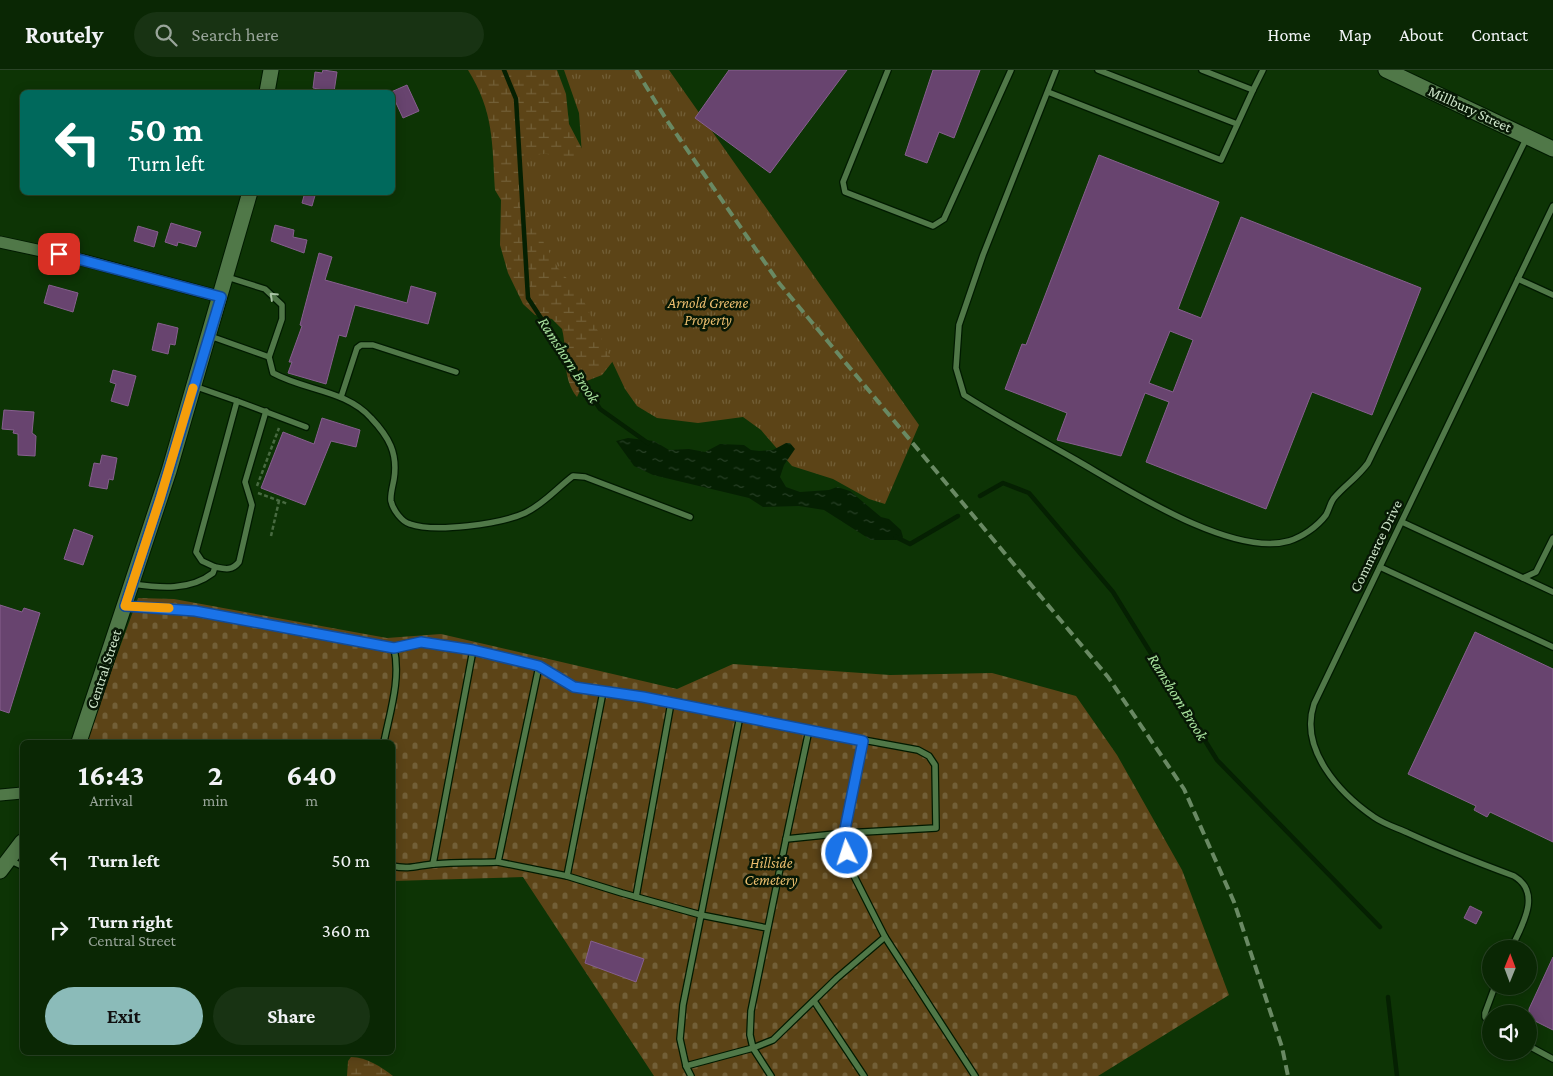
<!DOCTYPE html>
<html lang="en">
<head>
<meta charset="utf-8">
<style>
	:root { --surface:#0a2704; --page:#183313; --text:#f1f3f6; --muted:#99a59a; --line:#2a4426; --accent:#8bbbb9 }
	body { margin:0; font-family:"Crimson Pro",serif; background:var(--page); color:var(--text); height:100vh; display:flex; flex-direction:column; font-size:19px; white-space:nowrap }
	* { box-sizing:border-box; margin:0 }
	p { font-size:16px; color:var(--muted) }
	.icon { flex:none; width:28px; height:28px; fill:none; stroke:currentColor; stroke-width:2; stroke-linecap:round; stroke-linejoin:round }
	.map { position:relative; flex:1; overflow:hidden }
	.drawer { position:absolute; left:20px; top:670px; width:375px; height:315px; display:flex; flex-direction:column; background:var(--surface); border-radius:8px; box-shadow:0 2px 12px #0003,0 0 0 1px var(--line) }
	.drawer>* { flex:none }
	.banner { position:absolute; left:20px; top:20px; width:375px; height:105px; border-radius:8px; box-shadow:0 2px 12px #0003,0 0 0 1px var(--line); background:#00695c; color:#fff; overflow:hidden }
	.needle { width:32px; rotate:1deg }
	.fabs { position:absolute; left:1482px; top:870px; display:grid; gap:10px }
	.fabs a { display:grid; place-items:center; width:55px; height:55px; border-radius:50%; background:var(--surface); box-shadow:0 2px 12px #0003,0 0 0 1px var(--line); font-size:25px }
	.pin { position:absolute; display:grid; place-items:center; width:42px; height:42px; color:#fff; margin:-21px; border-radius:10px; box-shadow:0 2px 8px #0006 }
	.me { position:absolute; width:55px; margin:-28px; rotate:356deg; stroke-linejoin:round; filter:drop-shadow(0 0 4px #0008) }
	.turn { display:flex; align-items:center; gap:18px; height:105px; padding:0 25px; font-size:22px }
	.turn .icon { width:65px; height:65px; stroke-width:2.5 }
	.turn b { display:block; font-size:35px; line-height:42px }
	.eta { display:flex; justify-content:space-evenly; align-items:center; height:85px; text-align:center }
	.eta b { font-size:30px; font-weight:700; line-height:35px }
	.primary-button { display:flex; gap:10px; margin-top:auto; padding:10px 25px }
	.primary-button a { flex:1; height:58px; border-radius:30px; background:var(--accent); color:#111; font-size:20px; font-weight:700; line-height:58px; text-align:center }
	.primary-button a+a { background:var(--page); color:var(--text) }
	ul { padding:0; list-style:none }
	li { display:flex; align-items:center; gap:15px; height:70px; padding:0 25px }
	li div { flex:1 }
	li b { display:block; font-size:19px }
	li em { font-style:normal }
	header { display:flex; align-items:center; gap:30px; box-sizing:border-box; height:70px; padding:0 25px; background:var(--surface); border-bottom:1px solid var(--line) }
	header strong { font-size:24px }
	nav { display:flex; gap:28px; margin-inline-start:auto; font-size:18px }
	.search { width:350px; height:45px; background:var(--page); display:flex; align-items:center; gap:12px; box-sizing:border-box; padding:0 18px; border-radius:28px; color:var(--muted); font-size:19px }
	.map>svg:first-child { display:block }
	.wetland { fill:url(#wetland-marsh) }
	.cemetery { fill:url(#cemetery-stones) }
	.park { fill:url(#park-tufts) }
	.water { fill:url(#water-ripples) }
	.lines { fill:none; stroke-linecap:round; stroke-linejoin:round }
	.stream { stroke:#052002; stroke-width:4.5 }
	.building { fill:#68446f; stroke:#865f8e; fill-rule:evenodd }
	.service-casing { stroke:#001a00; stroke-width:8 }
	.minor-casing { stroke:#001a00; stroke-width:13 }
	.tertiary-casing { stroke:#001a00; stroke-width:17 }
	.path { stroke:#486a41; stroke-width:2.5; stroke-dasharray:4 2.5; stroke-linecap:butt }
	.service { stroke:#507848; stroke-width:5.5 }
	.minor { stroke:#507848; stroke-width:11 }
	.tertiary { stroke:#507848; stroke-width:15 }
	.rail { stroke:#698963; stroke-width:4; stroke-dasharray:10 5; stroke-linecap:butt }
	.oneway { stroke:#a8c4a3 }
	.route-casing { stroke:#114b97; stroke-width:12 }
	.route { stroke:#1a73e8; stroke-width:9 }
	.slow { stroke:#f59e0b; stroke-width:9 }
	.labels { text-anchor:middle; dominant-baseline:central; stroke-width:5; stroke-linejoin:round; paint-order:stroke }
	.street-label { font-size:15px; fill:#cee5ca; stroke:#071805 }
	.park-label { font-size:15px; font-style:italic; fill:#eabd6e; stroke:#071805 }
	.water-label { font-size:16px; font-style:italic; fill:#a9e39e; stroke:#071805 }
</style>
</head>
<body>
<header>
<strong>Routely</strong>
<div class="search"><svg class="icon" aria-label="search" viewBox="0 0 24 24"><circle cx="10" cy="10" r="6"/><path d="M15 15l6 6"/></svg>Search here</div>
<nav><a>Home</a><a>Map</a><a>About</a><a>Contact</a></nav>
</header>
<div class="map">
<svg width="1553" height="1006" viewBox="0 0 1553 1006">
	<defs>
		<pattern id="wetland-marsh" width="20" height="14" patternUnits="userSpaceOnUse" patternTransform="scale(1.25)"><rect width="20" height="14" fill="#5c4417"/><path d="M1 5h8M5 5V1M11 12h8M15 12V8" fill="none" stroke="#725f37"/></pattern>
		<pattern id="cemetery-stones" width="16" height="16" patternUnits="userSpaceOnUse" patternTransform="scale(1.25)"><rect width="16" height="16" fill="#5c4417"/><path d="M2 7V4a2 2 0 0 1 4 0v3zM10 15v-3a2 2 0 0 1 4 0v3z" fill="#725f37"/></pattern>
		<pattern id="park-tufts" width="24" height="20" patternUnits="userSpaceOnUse" patternTransform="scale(1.25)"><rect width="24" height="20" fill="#5c4417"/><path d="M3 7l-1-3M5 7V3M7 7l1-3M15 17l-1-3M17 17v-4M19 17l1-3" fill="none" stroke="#725f37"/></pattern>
		<pattern id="water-ripples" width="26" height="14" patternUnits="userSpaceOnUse" patternTransform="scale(1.25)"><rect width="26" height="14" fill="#052002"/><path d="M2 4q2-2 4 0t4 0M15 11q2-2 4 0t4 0" fill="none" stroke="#284026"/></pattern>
	</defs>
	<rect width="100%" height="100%" fill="#0d3405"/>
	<!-- wetland -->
	<g class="wetland">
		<path d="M468,0H557L566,24L569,54L590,94L613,291L602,305L584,312L577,327C561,307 568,283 562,259L552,249L535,245L523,234L508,203L500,175L501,130L495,120C492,72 494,42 468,0Z"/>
		<path d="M351,987C367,987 381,997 393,1006H347L348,991Z"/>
	</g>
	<!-- cemetery -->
	<polygon class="cemetery" points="138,528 174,529 387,568 441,564 677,619 733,594 890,605 992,603 1076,626 1117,685 1182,800 1229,925 1098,1006 654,1006 523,807 393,811 392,672 85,672"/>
	<!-- park -->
	<polygon class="park" points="564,0 669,0 919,355 885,434 869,429 833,409 792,396 761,360 743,347 698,353 657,348 637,336 625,319 581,225 558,198 522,134 519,108 522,92 543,83 570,90 582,85 579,43"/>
	<!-- water -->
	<polygon class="water" points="628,368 654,371 669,380 689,379 705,382 720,374 744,375 751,380 759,381 773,380 786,373 790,373 795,379 784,395 780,407 786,417 800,422 829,420 837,417 850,421 881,447 889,449 901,460 903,467 901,470 871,470 824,440 799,436 763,437 749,428 653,405 634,396 616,371"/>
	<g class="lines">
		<!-- stream -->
		<g class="stream">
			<polyline points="504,0 516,29 528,228 600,339 648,373"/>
			<polyline points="980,426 1003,413 1029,423 1113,522 1217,690 1380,857"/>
			<polyline points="896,467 910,474 958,446"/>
			<polyline points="1388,927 1397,1006"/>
		</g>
	</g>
	<!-- building -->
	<g class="building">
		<polygon points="323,0 337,2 334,22 313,18 315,2 322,3"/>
		<polygon points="729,0 847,0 770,103 695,48"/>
		<polygon points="933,0 980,0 954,68 939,62 927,93 905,85"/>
		<polygon points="407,15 419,41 403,48 391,22"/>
		<path d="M1099,85L1219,132L1178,239L1201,248L1241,147L1421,218L1372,345L1312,322L1266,439L1146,392L1169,332L1145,323L1121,386L1057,370L1067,343L1005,319L1022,274L1026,275ZM1170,261L1193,270L1173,322L1149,313Z"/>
		<polygon points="305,122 316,122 312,136 302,133"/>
		<polygon points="171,153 201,162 196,177 178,172 177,176 165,172"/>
		<polygon points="275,155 294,160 293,167 307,170 304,183 271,171"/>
		<polygon points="138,156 158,162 154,177 134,171"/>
		<polygon points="319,183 332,187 325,210 407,233 411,216 436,223 428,254 355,235 346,267 339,265 326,314 288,303 292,292 289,292 302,256 300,255"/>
		<polygon points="49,215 78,223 73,242 44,233"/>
		<polygon points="158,253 178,258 175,275 170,274 168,284 152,280"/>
		<polygon points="113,300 136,306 128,336 111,331 116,314 110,312"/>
		<polygon points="4,340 34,342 32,363 36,366 35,386 18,385 18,364 13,363 14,360 2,359"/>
		<polygon points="322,348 360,360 356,377 331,371 305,435 261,418 283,362 314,374"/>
		<polygon points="102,385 117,388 113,410 109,409 107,419 89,416 94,393 100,394"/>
		<polygon points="74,459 93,466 83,495 64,489"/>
		<polygon points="0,535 22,542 24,538 40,543 9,643 0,640"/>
		<polygon points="1475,562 1553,599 1553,772 1490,742 1487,747 1474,740 1476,736 1408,704"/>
		<polygon points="1470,836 1482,842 1476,854 1464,848"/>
		<polygon points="591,871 644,889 636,912 585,893"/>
		<polygon points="1553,887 1553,960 1529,948 1529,939"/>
	</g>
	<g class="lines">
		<defs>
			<g id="service">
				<polyline points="888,0 843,112 845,122 933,156 944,149 1011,0"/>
				<path d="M1056,0L983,185L959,255L956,298L964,325C1000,348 1038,368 1076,390C1125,418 1232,488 1289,471C1302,467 1317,457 1326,445C1329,440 1330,433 1334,428C1345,415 1357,408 1368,393L1527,67"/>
				<polyline points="1098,0 1237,54"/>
				<polyline points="1253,20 1263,0"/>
				<polyline points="1048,22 1221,90 1253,20 1202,0"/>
				<path d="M227,207L265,219L282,235V249L269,287L273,303C306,321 346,320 371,348C389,367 398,383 394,409C393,415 390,425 391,431C393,440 402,452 410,454C435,463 501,454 525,443C544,434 557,418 573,406L585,407L690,447"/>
				<polyline points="1518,209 1553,225"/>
				<polyline points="210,266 269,287"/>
				<polyline points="341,327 357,278 361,275 373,275 456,302"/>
				<polyline points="237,331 306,357"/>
				<polyline points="1402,452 1523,508 1536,502 1553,468"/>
				<path d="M215,497C225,499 232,501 239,492L252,435L245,412L266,341"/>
				<polyline points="1380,497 1553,577"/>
				<polyline points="1523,508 1553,522"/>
				<path d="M132,514C160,518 190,521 213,503L215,497L202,491L196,482L237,331L194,316"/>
				<path d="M125,536L195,541L394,578C401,609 390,642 384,672"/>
				<polyline points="394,578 421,572 473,580"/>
				<polyline points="740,646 643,627 603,622 567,806 622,823 701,845 740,646 809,660"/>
				<polyline points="9,790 22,796"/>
				<polyline points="433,794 473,580 539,596"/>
				<path d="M392,796C411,800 418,795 435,794C456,792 477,793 498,792"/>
				<polyline points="567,806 498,792 539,596 574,617 603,622"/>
				<polyline points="636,827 671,633"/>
				<polyline points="767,858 701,845 683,935 680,969 686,996 753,978 750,965 751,941 786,769"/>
				<polyline points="885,867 975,1006"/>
				<path d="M1511,879C1521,857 1543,823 1514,806C1479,793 1443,779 1408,763C1397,758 1384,754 1374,747C1339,723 1299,679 1314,634L1553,136"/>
				<polyline points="814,931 864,1006"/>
				<polyline points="1491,955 1485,947 1485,943 1495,916"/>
				<polyline points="1529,976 1553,989"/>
				<polyline points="686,996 691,1006"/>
				<polyline points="771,1006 753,978 773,970 837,908 885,867 852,802 845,763 936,758 935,695 929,686 918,680 809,660 786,769 845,763 863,671"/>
			</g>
			<g id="minor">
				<polyline points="0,172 83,190 221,227"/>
				<polyline points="0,725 22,723"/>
			</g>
			<g id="tertiary">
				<polyline points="1386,0 1553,79"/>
				<polyline points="267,22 271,0"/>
				<polyline points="79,672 169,401 250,122"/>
				<polyline points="0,801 22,772"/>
			</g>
		</defs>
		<!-- service casing -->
		<use href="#service" class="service-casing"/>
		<!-- minor casing -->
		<use href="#minor" class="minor-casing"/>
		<!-- tertiary casing -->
		<use href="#tertiary" class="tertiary-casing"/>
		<!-- path -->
		<g class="path">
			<polyline points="257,416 279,358"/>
			<polyline points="258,423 288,434"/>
			<polyline points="271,466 279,431"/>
		</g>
		<!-- service -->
		<use href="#service" class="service"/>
		<!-- minor -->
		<use href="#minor" class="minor"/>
		<!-- tertiary -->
		<use href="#tertiary" class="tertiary"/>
		<!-- rail -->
		<polyline class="rail" points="636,0 666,49 779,213 1108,607 1184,719 1234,832 1282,977 1288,1006"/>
	</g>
	<!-- one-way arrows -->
	<defs><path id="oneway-chevron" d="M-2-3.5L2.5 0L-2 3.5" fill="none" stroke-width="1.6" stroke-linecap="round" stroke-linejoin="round" transform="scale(1.25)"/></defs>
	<use class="oneway" href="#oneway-chevron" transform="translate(273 226) rotate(-137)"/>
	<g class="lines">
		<defs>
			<polyline id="route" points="59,184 221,227 160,429 125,536 195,541 394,578 421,572 473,580 539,596 574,617 643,627 863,671 844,764 847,783"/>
		</defs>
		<!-- route casing -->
		<use href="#route" class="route-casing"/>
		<!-- route -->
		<use href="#route" class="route"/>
		<!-- slow -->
		<polyline class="slow" points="169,538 125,536 160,429 193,318"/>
	</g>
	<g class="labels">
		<!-- street labels -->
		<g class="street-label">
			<text transform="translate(1470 39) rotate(25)">Millbury Street</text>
			<text transform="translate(1376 476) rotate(-64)">Commerce Drive</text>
			<text transform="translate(104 599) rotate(-72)">Central Street</text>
		</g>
		<!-- park labels -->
		<g class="park-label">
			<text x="708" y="233">Arnold Greene<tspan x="708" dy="17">Property</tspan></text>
			<text x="771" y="793">Hillside<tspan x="771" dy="17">Cemetery</tspan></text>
		</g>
		<!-- water labels -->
		<g class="water-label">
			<text transform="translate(569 290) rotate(57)">Ramshorn Brook</text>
			<text transform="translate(1178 627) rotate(58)">Ramshorn Brook</text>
		</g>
	</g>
</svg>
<div class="fabs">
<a><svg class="needle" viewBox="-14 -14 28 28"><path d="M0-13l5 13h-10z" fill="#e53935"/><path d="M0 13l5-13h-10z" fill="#99a59a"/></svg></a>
<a><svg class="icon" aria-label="sound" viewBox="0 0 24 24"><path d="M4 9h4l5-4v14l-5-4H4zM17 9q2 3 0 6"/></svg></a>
</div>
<div class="pin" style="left:59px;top:184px;background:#d93025"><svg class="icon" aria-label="arrive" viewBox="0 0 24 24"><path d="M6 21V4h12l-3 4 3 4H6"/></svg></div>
<svg class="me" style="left:847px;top:783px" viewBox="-20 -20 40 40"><circle r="17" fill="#1a73e8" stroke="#fff" stroke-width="3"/><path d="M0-11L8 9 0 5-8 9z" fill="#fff"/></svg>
<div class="banner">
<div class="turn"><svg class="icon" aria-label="left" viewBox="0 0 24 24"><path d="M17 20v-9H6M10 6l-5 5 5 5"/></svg><div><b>50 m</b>Turn left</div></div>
</div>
<section class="drawer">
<div class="eta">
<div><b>16:43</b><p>Arrival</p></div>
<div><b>2</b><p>min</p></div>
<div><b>640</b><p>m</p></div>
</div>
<ul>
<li><svg class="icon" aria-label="left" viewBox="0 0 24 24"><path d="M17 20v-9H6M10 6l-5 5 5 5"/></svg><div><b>Turn left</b></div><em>50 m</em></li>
<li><svg class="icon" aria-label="right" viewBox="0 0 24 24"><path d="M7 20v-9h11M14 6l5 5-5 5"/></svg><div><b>Turn right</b><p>Central Street</p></div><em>360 m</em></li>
</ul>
<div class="primary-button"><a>Exit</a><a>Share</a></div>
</section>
</div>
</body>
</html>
